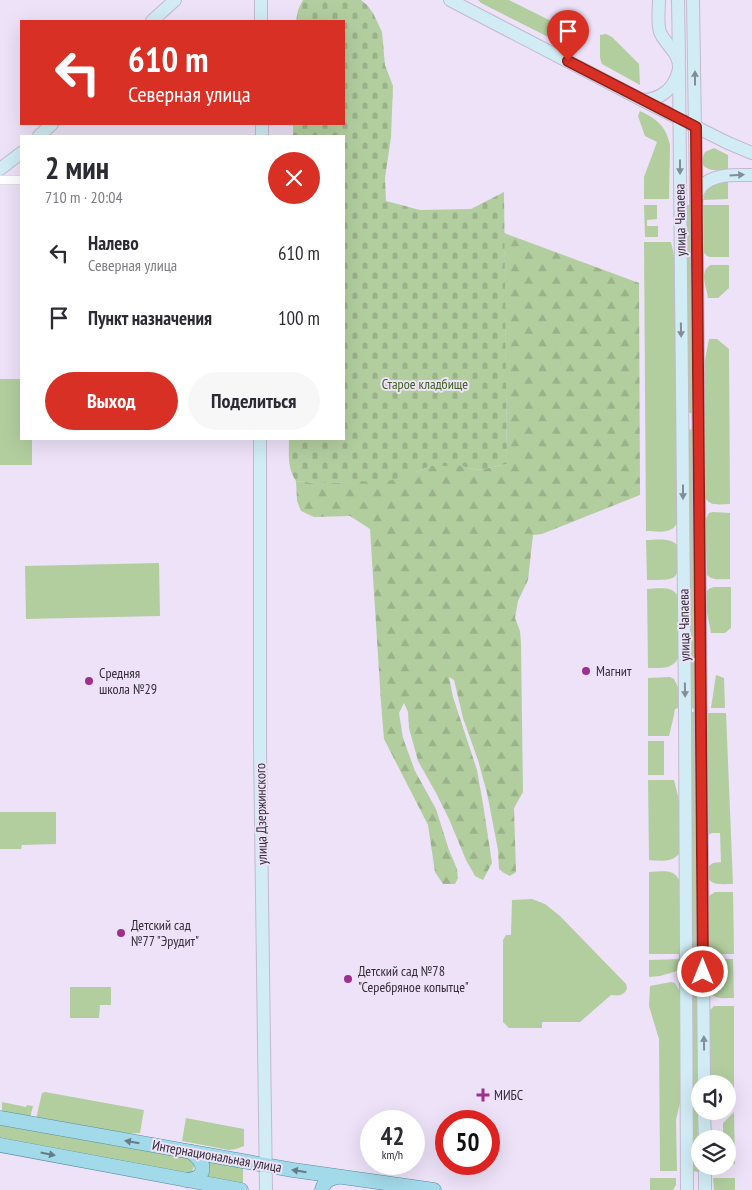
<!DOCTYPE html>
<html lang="ru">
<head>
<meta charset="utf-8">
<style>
	:root { --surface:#fff; --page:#f7f7f7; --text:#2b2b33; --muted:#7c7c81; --accent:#d93025 }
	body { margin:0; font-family:"PT Sans Narrow",sans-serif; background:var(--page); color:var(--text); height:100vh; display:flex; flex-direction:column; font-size:19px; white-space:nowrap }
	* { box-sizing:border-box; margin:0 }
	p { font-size:16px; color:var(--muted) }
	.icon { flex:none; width:28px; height:28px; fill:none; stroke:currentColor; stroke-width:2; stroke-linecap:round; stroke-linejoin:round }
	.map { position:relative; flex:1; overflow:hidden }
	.sheet { position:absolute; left:20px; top:135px; width:325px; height:305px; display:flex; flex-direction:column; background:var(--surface); border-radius:0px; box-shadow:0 5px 20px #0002 }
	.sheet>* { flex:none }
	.hud { position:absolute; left:20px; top:20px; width:325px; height:105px; border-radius:0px; box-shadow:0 5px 20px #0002; background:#d93025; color:#fff; overflow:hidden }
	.fabs { position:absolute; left:691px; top:1075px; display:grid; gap:10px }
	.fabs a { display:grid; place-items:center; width:45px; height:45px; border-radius:50%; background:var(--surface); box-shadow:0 5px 20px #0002; font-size:25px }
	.speed { position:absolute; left:360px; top:1110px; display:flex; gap:10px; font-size:25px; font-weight:700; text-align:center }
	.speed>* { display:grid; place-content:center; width:65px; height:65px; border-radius:50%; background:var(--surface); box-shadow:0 5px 20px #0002; line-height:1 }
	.speed small { font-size:12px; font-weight:400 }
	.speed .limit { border:8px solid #d22; background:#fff; color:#111 }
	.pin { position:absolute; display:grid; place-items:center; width:42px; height:42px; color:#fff; margin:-51px -21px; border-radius:50% 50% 50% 0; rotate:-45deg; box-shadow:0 0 5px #0007 }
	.pin .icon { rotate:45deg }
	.me { position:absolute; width:55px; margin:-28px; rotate:0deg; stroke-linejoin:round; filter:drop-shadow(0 0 4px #0008) }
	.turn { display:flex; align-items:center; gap:18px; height:105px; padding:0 25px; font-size:22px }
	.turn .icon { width:65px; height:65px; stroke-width:2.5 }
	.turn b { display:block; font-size:35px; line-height:42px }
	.round { display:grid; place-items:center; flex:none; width:52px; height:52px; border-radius:26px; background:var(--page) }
	.headline { display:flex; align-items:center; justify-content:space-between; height:85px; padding:0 25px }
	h1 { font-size:30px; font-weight:800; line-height:38px }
	.cta { display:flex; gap:10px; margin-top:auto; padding:10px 25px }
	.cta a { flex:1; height:58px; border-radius:30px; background:var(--accent); color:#fff; font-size:20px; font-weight:800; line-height:58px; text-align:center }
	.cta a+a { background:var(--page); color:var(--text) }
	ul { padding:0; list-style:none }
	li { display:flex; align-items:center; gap:15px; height:65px; padding:0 25px }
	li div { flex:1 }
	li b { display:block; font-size:19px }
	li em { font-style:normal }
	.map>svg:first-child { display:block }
	.green { fill:#b2ce9f }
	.forest { fill:url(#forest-firs) }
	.cemetery { fill:url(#cemetery-stones) }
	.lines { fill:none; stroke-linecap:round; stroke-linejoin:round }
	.street-casing { stroke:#c4b9cf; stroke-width:10 }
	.secondary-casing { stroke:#c4b9cf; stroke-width:14 }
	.primary-casing { stroke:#548ea2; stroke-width:15 }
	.street { stroke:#fff; stroke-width:9 }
	.secondary { stroke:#d1ecf4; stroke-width:12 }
	.primary { stroke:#a3dae9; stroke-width:14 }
	.oneway { fill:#828d96 }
	.oneway2 { fill:#657b87 }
	.route-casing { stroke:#8d1f18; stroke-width:12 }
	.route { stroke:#d93025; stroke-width:9 }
	.poi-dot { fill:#9e2f8e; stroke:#ede2f8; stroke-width:2 }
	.labels { text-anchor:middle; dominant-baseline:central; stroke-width:4; stroke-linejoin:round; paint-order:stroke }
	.street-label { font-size:14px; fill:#322e37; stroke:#ede2f8 }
	.park-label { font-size:14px; fill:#3e621f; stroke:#ede2f8 }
	.poi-label { font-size:14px; fill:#322e37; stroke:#ede2f8; text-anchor:start }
</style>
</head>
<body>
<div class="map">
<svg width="752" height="1190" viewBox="0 0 752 1190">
	<defs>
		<pattern id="forest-firs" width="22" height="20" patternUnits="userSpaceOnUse" patternTransform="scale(1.25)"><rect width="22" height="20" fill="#b2ce9f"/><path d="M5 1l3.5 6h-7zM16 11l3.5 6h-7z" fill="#9ab18a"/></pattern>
		<pattern id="cemetery-stones" width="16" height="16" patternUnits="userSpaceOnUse" patternTransform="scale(1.25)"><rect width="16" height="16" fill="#b2ce9f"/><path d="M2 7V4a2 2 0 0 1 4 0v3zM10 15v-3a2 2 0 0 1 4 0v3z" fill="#9ab18a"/></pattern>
	</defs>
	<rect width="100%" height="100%" fill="#ede2f8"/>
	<!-- green -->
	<g class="green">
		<polygon points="478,0 509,0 577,34 581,37 584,43 579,50 576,50 572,49 481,3"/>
		<polygon points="606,34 612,37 639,64 640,85 602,64 600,58 600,35"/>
		<path d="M640,111C657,119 666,126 670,145L669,199H644V177L657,142L645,136L638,116Z"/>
		<path d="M714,148L728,155V170C714,171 695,171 705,152Z"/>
		<path d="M728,181V199L703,200C706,186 716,183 728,181Z"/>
		<polygon points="644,205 657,205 657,219 647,220 647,226 658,226 658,237 645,237"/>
		<polygon points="686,205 691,205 693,413 688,413"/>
		<polygon points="703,205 729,205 729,257 710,257 707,256 704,253"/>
		<path d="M644,242H671L675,260L677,523C671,535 657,531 646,531Z"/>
		<path d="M711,265H729V288L718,298H708C707,287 698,271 711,265Z"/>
		<path d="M709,339H717L729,349L730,504C720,504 709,507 705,497L704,365Z"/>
		<polygon points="0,379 21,379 21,439 32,439 32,465 0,465"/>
		<polygon points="693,429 696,709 690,708 688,430"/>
		<path d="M713,512L730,513V579C722,579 713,581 707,575L705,520L709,513Z"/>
		<path d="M646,540C657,540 671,537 678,546C678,580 682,580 647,580Z"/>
		<polygon points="159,563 160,616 26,619 25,566"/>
		<path d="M714,587H731V628L725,633H711C710,623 702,600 707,591C709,588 711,588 714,587Z"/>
		<path d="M647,589C658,589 673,585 678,597L679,656C674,670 660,668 648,668Z"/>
		<polygon points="716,675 724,678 725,708 711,708"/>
		<polygon points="670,677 674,679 678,687 678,708 675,709 674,715 669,736 648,736 648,678"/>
		<polygon points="690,712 696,712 697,954 692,954"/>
		<path d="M708,713H726L733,884C717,884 704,887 709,866L713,863L721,862L720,833H712L703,838Z"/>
		<rect x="648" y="741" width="16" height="34"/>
		<path d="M648,780H674L679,800L681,850C675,863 662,861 649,860Z"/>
		<polygon points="0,812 56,812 56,844 22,845 21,849 0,849"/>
		<path d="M649,872C663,872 676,867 681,885V954H649Z"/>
		<polygon points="715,892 733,892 734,954 708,954 709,898 709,896"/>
		<path d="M532,899L545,904L560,916L626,984L627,989C623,996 618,996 611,995L580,1022H542V1028H509L503,1022V940L506,935H511L512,900Z"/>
		<polygon points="681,959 677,971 660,976 649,977 649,960"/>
		<polygon points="692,959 697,960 698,1172 692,1171"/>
		<path d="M708,959H733L734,998C725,998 714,1000 709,991Z"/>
		<polygon points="671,982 675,983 680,992 681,1098 676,1120 677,1171 660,1171 659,1039 649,1006 650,986"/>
		<polygon points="70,987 111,987 111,1005 100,1005 99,1018 70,1018"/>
		<polygon points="714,1006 734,1006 734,1104 728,1111 728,1084 710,1084 709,1011"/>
		<polygon points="45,1092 144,1110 140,1133 115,1134 36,1119 42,1093"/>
		<polygon points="2,1102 26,1107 27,1105 33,1106 30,1118 5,1113 2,1110"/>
		<polygon points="734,1112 735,1165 728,1157 728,1139 723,1139 723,1123"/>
		<polygon points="186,1118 244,1129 244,1146 236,1149 229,1150 182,1141"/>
		<path d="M0,1124L188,1158L194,1163C194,1169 192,1173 187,1174L0,1138Z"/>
		<polygon points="208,1162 243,1168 243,1184 204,1178 210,1169"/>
		<polygon points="650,1178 676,1178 676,1185 673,1190 650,1190"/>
		<polygon points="713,1178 735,1178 735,1190 714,1190"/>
	</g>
	<!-- forest -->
	<polygon class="forest" points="504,233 639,283 640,495 542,534 533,535 528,580 518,601 515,618 520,631 521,643 523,792 514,808 516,872 510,876 504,873 499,869 498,850 487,793 478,760 463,718 454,680 449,677 453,697 477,770 483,804 492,863 483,880 475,876 466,860 449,819 436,793 418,761 409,728 408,712 404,703 399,713 403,738 415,771 436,809 449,850 457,869 458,878 455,884 443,884 435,872 428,825 384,739 381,703 370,529 350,516 314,517 301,511 297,501 296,481 316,483 335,483 412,474 430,466 461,466 478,470 507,464"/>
	<!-- cemetery -->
	<path class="cemetery" d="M303,0H361L367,5L373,13L382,32L385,65L393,86L391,137L385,178L386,201L420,210L471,209L504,192L507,464L478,470L461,466H430L412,474L385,482L357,481L335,483H316L296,481C287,468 289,454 289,439H344V136H293V124H344V21H296L298,10Z"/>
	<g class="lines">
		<defs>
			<polyline id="street" points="0,180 21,180"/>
			<g id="secondary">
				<polyline points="261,0 261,21"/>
				<polyline points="450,0 642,100 728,143 752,153"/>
				<path d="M659,0C659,10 657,23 660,32C666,46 679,52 679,67L685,710L687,1190"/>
				<polyline points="678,0 679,60"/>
				<polyline points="693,0 697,262 704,1084"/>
				<polyline points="152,21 175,0"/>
				<path d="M642,100C660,100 674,89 678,72"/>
				<polyline points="262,124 262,136"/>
				<polyline points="39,136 52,124"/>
				<polyline points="0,169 21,153"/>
				<path d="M696,196C698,193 699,189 702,186C714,173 736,175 752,175"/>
				<polyline points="260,439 260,748 266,1190"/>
				<polyline points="704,1111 705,1139"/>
				<polyline points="705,1166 705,1190"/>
			</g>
			<g id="primary">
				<polyline points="0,1118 293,1170 434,1190"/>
				<polyline points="0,1145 241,1190"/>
				<path d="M186,1180C207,1179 207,1163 191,1152"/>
				<path d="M322,1190C324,1181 329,1179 338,1177"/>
			</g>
		</defs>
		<!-- street casing -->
		<use href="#street" class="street-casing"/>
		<!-- secondary casing -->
		<use href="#secondary" class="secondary-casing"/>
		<!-- primary casing -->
		<use href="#primary" class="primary-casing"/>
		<!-- street -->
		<use href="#street" class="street"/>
		<!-- secondary -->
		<use href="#secondary" class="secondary"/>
		<!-- primary -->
		<use href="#primary" class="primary"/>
	</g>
	<!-- one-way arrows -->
	<defs><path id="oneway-solid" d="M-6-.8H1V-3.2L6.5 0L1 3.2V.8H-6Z" transform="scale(1.25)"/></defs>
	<g class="oneway">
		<use href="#oneway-solid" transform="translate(695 78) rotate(-90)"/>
		<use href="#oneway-solid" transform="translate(680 167) rotate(90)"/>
		<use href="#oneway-solid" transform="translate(737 175) rotate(-3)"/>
		<use href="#oneway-solid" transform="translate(681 330) rotate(89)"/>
		<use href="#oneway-solid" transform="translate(683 492) rotate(90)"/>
		<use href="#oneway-solid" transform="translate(685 690) rotate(89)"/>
		<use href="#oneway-solid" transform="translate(704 1043) rotate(-91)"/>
	</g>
	<g class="oneway2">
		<use href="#oneway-solid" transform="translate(132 1142) rotate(-170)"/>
		<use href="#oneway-solid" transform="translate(48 1154) rotate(11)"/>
		<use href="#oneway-solid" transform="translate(299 1171) rotate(-171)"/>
	</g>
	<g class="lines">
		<defs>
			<polyline id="route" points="568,61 696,127 703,972"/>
		</defs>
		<!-- route casing -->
		<use href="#route" class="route-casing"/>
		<!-- route -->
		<use href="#route" class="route"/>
	</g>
	<!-- markers -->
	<g class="poi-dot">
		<circle cx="586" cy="671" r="5"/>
		<circle cx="89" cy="681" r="5"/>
		<circle cx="121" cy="933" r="5"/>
		<circle cx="348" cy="979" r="5"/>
		<path d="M480.5 1087.5h5v5h5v5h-5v5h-5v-5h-5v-5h5z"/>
	</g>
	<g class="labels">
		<!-- street labels -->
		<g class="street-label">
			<text transform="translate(680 220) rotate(-91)">улица Чапаева</text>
			<text transform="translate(684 625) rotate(-91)">улица Чапаева</text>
			<text transform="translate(261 814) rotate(-91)">улица Дзержинского</text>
			<text transform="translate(217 1156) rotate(10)">Интернациональная улица</text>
		</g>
		<!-- park labels -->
		<g class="park-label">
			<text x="425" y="384">Старое кладбище</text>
		</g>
		<!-- poi labels -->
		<g class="poi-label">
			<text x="596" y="671">Магнит</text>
			<text x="99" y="673">Средняя<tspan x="99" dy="16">школа №29</tspan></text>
			<text x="131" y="925">Детский сад<tspan x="131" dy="16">№77 "Эрудит"</tspan></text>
			<text x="358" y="971">Детский сад №78<tspan x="358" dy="16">"Серебряное копытце"</tspan></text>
			<text x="494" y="1095">МИБС</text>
		</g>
	</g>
</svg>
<div class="fabs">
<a><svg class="icon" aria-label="sound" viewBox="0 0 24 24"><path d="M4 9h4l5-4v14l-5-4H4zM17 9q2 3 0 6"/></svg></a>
<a><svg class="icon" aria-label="layers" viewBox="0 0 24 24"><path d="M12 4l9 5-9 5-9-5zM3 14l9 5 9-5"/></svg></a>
</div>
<div class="speed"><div>42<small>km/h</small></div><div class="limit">50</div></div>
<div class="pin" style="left:568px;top:61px;background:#d93025"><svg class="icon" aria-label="arrive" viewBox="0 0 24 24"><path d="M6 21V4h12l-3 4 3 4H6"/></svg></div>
<svg class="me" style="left:703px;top:972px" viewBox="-20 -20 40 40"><circle r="17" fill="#d93025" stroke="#fff" stroke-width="3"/><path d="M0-11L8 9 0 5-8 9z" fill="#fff"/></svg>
<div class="hud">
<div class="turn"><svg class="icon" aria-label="left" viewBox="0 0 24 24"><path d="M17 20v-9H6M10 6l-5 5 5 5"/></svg><div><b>610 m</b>Северная улица</div></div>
</div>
<section class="sheet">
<div class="headline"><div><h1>2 мин</h1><p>710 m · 20:04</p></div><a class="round" style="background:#d93025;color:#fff"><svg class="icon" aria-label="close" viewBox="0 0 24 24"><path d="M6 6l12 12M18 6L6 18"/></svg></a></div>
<ul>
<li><svg class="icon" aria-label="left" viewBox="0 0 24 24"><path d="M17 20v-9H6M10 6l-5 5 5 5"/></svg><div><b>Налево</b><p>Северная улица</p></div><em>610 m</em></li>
<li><svg class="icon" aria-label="arrive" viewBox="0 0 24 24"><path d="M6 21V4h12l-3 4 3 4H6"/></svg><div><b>Пункт назначения</b></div><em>100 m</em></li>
</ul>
<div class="cta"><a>Выход</a><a>Поделиться</a></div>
</section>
</div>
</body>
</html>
